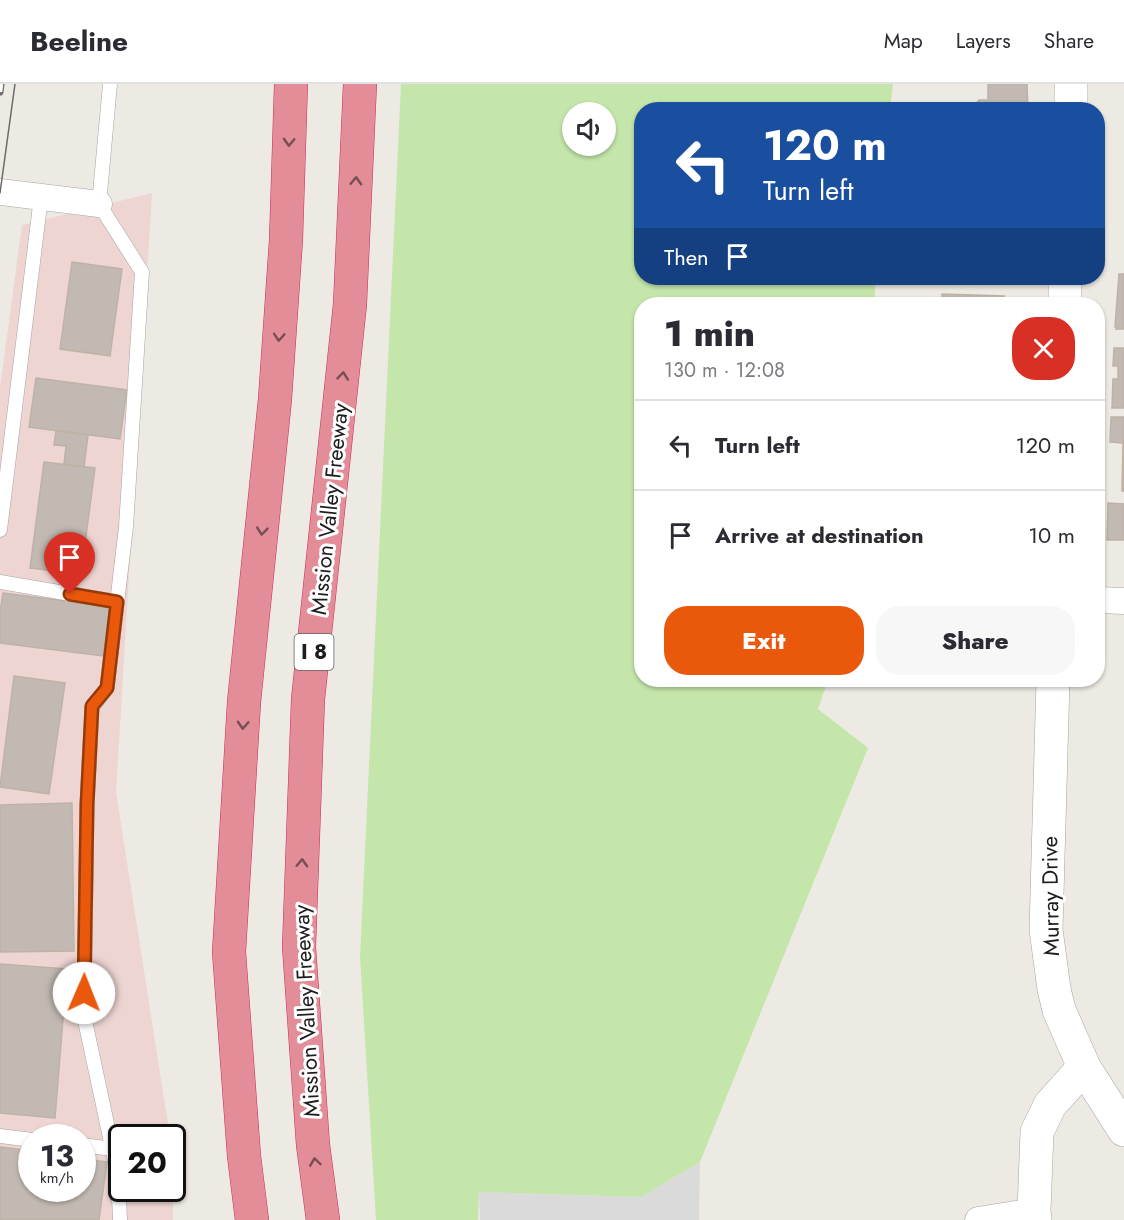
<!DOCTYPE html>
<html lang="en">
<head>
<meta charset="utf-8">
<style>
	:root { --surface:#fff; --page:#f7f7f7; --text:#2b2b33; --muted:#7c7c81; --line:#e1e1e2; --accent:#ea580c }
	body { margin:0; font-family:Jost,sans-serif; background:var(--page); color:var(--text); height:100vh; display:flex; flex-direction:column; font-size:22px; white-space:nowrap }
	* { box-sizing:border-box; margin:0 }
	p { font-size:20px; color:var(--muted) }
	.icon { flex:none; width:33px; height:33px; fill:none; stroke:currentColor; stroke-width:2; stroke-linecap:round; stroke-linejoin:round }
	.map { position:relative; flex:1; overflow:hidden }
	.drawer { position:absolute; left:634px; top:213px; width:471px; height:390px; display:flex; flex-direction:column; background:var(--surface); border-radius:24px; box-shadow:0 2px 4px #0004 }
	.drawer>* { flex:none }
	.hud { position:absolute; left:634px; top:18px; width:471px; height:183px; border-radius:24px; box-shadow:0 2px 4px #0004; background:#1a4fa0; color:#fff; overflow:hidden }
	.tools { position:absolute; left:562px; top:18px; display:grid; gap:12px }
	.tools a { display:grid; place-items:center; width:54px; height:54px; border-radius:50%; background:var(--surface); box-shadow:0 2px 4px #0004; font-size:30px }
	.speed { position:absolute; left:18px; top:1040px; display:flex; gap:12px; font-size:30px; font-weight:700; text-align:center }
	.speed>* { display:grid; place-content:center; width:78px; height:78px; border-radius:50%; background:var(--surface); box-shadow:0 2px 4px #0004; line-height:1 }
	.speed small { font-size:15px; font-weight:400 }
	.speed .limit { border:3px solid #111; border-radius:9px; background:#fff; color:#111 }
	.pin { position:absolute; display:grid; place-items:center; width:51px; height:51px; color:#fff; margin:-62px -26px; border-radius:50% 50% 50% 0; rotate:-45deg; box-shadow:0 0 6px #0007 }
	.pin .icon { rotate:45deg }
	.me { position:absolute; width:66px; margin:-33px; rotate:1deg; stroke-linejoin:round; filter:drop-shadow(0 0 4px #0008) }
	.turn { display:flex; align-items:center; gap:21px; height:126px; padding:0 30px; font-size:27px }
	.turn .icon { width:78px; height:78px; stroke-width:2.5 }
	.turn b { display:block; font-size:42px; line-height:51px }
	.then { display:flex; align-items:center; height:57px; padding:0 30px; background:#0003; gap:12px; font-size:22px }
	.round { display:grid; place-items:center; flex:none; width:63px; height:63px; border-radius:24px; background:var(--page) }
	.head { display:flex; align-items:center; justify-content:space-between; height:102px; padding:0 30px }
	h1 { font-size:36px; font-weight:800; line-height:45px }
	.button { display:flex; gap:12px; margin-top:auto; padding:12px 30px }
	.button a { flex:1; height:69px; border-radius:24px; background:var(--accent); color:#fff; font-size:24px; font-weight:800; line-height:69px; text-align:center }
	.button a+a { background:var(--page); color:var(--text) }
	ul { padding:0; list-style:none }
	li { display:flex; align-items:center; gap:18px; height:90px; padding:0 30px; border-top:2px solid var(--line) }
	li div { flex:1 }
	li b { display:block; font-size:22px }
	li em { font-style:normal }
	header { display:flex; align-items:center; gap:36px; box-sizing:border-box; height:84px; padding:0 30px; background:var(--surface); border-bottom:2px solid var(--line) }
	header strong { font-size:28px }
	nav { display:flex; gap:33px; margin-inline-start:auto; font-size:21px }
	.map>svg:first-child { display:block }
	.residential { fill:#dbdada }
	.commercial { fill:#eed5d2; fill-rule:evenodd }
	.grass { fill:#c4e6aa; fill-rule:evenodd }
	.building { fill:#c2bab2; stroke:#beb2a6; stroke-width:1.5 }
	.lines { fill:none; stroke-linecap:round; stroke-linejoin:round }
	.service-casing { stroke:#a4a4a4; stroke-width:15 }
	.minor-casing { stroke:#a4a4a4; stroke-width:27 }
	.tertiary-casing { stroke:#a4a4a4; stroke-width:34 }
	.motorway-casing { stroke:#d02b5b; stroke-width:34 }
	.service { stroke:#fff; stroke-width:14 }
	.minor { stroke:#fff; stroke-width:26 }
	.tertiary { stroke:#fff; stroke-width:33 }
	.motorway { stroke:#e28d98; stroke-width:33 }
	.tram { stroke:#6b6b6b; stroke-width:1.5 }
	.rail-casing { stroke:#6b6b6b; stroke-width:7 }
	.rail { stroke:#fff; stroke-width:4.5; stroke-dasharray:14; stroke-linecap:butt }
	.oneway { stroke:#764f54 }
	.route-casing { stroke:#983908; stroke-width:15 }
	.route { stroke:#ea580c; stroke-width:10 }
	.labels { text-anchor:middle; dominant-baseline:central; stroke-width:6; stroke-linejoin:round; paint-order:stroke }
	.shield { fill:#fff; stroke:#616161; stroke-width:1.5 }
	.shield-label { font-size:21px; font-weight:bold; fill:#1d1d1d }
	.street-label { font-size:22px; fill:#1d1d1d; stroke:#fff }
</style>
</head>
<body>
<header>
<strong>Beeline</strong>
<nav><a>Map</a><a>Layers</a><a>Share</a></nav>
</header>
<div class="map">
<svg width="1124" height="1136" viewBox="0 0 1124 1136">
	<rect width="100%" height="100%" fill="#edeae3"/>
	<!-- residential -->
	<polygon class="residential" points="700,1078 699,1136 480,1136 479,1108 641,1113"/>
	<!-- commercial -->
	<path class="commercial" d="M152,109L116,708L170,1053H122V1104H172L173,1070V1136H0V304L22,141ZM32,1053H82V1104H32Z"/>
	<!-- grass -->
	<path class="grass" d="M401,0H893L890,25L642,26V194H876L874,220H642V596H828L818,625L868,664L700,1078L641,1113L479,1108L478,1136H376L360,873ZM573,28H606V62H573Z"/>
	<!-- building -->
	<g class="building">
		<polygon points="988,0 1027,0 1028,26 973,26 973,23 979,16 988,16"/>
		<polygon points="72,178 122,185 110,272 60,265"/>
		<polygon points="1119,190 1124,190 1124,245 1116,245 1117,243 1115,243"/>
		<polygon points="984,194 1016,194 1016,197 984,196"/>
		<polygon points="942,210 1004,212 1003,220 942,220"/>
		<polygon points="1114,264 1124,264 1124,324 1112,324 1113,295 1118,295 1118,282 1113,282"/>
		<polygon points="36,294 127,306 120,355 29,343"/>
		<polygon points="1111,333 1124,333 1124,407 1122,407 1123,359 1110,358"/>
		<polygon points="56,347 88,351 84,383 64,380 66,362 54,361"/>
		<polygon points="44,378 95,384 81,490 30,484"/>
		<polygon points="1108,419 1124,420 1124,456 1107,456"/>
		<polygon points="3,509 110,523 103,572 0,559 0,528"/>
		<polygon points="14,592 65,599 49,710 0,703"/>
		<polygon points="72,719 74,867 0,868 0,721"/>
		<polygon points="0,880 67,885 55,1034 0,1029"/>
		<polygon points="0,1063 32,1067 32,1104 82,1104 82,1075 107,1078 99,1136 0,1136"/>
	</g>
	<g class="lines">
		<defs>
			<g id="service">
				<polyline points="110,0 99,120 142,188 126,443 107,604 92,623 87,721 84,932 118,1091 120,1136"/>
				<polyline points="0,446 41,113"/>
				<polyline points="0,498 117,518"/>
				<polyline points="0,1052 32,1056"/>
				<polyline points="82,1061 113,1065"/>
			</g>
			<g id="minor">
				<polyline points="0,108 99,120"/>
				<polyline points="1098,516 1124,517"/>
				<polyline points="978,1136 1034,1127"/>
			</g>
			<g id="tertiary">
				<polyline points="1071,26 1071,0"/>
				<polyline points="1065,220 1065,194"/>
				<polyline points="1053,596 1046,846 1054,905 1059,926 1084,983 1124,1046"/>
				<polyline points="1035,1136 1034,1127 1037,1048 1050,1021 1084,983"/>
			</g>
			<g id="motorway">
				<polyline points="252,1136 244,1072 229,868 244,618 275,315 286,156 291,0"/>
				<polyline points="323,1136 313,1061 299,863 308,615 350,220 360,0"/>
			</g>
		</defs>
		<!-- service casing -->
		<use href="#service" class="service-casing"/>
		<!-- minor casing -->
		<use href="#minor" class="minor-casing"/>
		<!-- tertiary casing -->
		<use href="#tertiary" class="tertiary-casing"/>
		<!-- motorway casing -->
		<use href="#motorway" class="motorway-casing"/>
		<!-- service -->
		<use href="#service" class="service"/>
		<!-- minor -->
		<use href="#minor" class="minor"/>
		<!-- tertiary -->
		<use href="#tertiary" class="tertiary"/>
		<!-- motorway -->
		<use href="#motorway" class="motorway"/>
		<!-- tram -->
		<polyline class="tram" points="0,109 15,0"/>
		<defs>
			<polyline id="rail" points="0,8 1,0"/>
		</defs>
		<!-- rail casing -->
		<use href="#rail" class="rail-casing"/>
		<!-- rail -->
		<use href="#rail" class="rail"/>
	</g>
	<!-- one-way arrows -->
	<defs><path id="oneway-chevron" d="M-2-3.5L2.5 0L-2 3.5" fill="none" stroke-width="1.6" stroke-linecap="round" stroke-linejoin="round" transform="scale(1.5)"/></defs>
	<g class="oneway">
		<use href="#oneway-chevron" transform="translate(289 58) rotate(92)"/>
		<use href="#oneway-chevron" transform="translate(356 97) rotate(-88)"/>
		<use href="#oneway-chevron" transform="translate(279 253) rotate(94)"/>
		<use href="#oneway-chevron" transform="translate(343 292) rotate(-84)"/>
		<use href="#oneway-chevron" transform="translate(262 447) rotate(96)"/>
		<use href="#oneway-chevron" transform="translate(243 641) rotate(93)"/>
		<use href="#oneway-chevron" transform="translate(302 779) rotate(-88)"/>
		<use href="#oneway-chevron" transform="translate(315 1078) rotate(-98)"/>
	</g>
	<g class="lines">
		<defs>
			<polyline id="route" points="70,510 117,518 107,604 92,622 87,721 84,909"/>
		</defs>
		<!-- route casing -->
		<use href="#route" class="route-casing"/>
		<!-- route -->
		<use href="#route" class="route"/>
	</g>
	<g class="labels">
		<!-- shield labels -->
		<rect class="shield" x="294.5" y="550" width="39" height="36" rx="4.5"/>
		<g class="shield-label">
			<text x="314" y="568">I 8</text>
		</g>
		<!-- street labels -->
		<g class="street-label">
			<text transform="translate(329 425) rotate(-84)">Mission Valley Freeway</text>
			<text transform="translate(1050 812) rotate(-91)">Murray Drive</text>
			<text transform="translate(306 927) rotate(-93)">Mission Valley Freeway</text>
		</g>
	</g>
</svg>
<div class="tools">
<a><svg class="icon" aria-label="sound" viewBox="0 0 24 24"><path d="M4 9h4l5-4v14l-5-4H4zM17 9q2 3 0 6"/></svg></a>
</div>
<div class="speed"><div>13<small>km/h</small></div><div class="limit">20</div></div>
<div class="pin" style="left:70px;top:510px;background:#d93025"><svg class="icon" aria-label="arrive" viewBox="0 0 24 24"><path d="M6 21V4h12l-3 4 3 4H6"/></svg></div>
<svg class="me" style="left:84px;top:909px" viewBox="-20 -20 40 40"><circle r="19" fill="#fff"/><path d="M0-13L10 11 0 6-10 11z" fill="#ea580c"/></svg>
<div class="hud">
<div class="turn"><svg class="icon" aria-label="left" viewBox="0 0 24 24"><path d="M17 20v-9H6M10 6l-5 5 5 5"/></svg><div><b>120 m</b>Turn left</div></div>
<div class="then">Then<svg class="icon" aria-label="arrive" viewBox="0 0 24 24"><path d="M6 21V4h12l-3 4 3 4H6"/></svg></div>
</div>
<section class="drawer">
<div class="head"><div><h1>1 min</h1><p>130 m · 12:08</p></div><a class="round" style="background:#d93025;color:#fff"><svg class="icon" aria-label="close" viewBox="0 0 24 24"><path d="M6 6l12 12M18 6L6 18"/></svg></a></div>
<ul>
<li><svg class="icon" aria-label="left" viewBox="0 0 24 24"><path d="M17 20v-9H6M10 6l-5 5 5 5"/></svg><div><b>Turn left</b></div><em>120 m</em></li>
<li><svg class="icon" aria-label="arrive" viewBox="0 0 24 24"><path d="M6 21V4h12l-3 4 3 4H6"/></svg><div><b>Arrive at destination</b></div><em>10 m</em></li>
</ul>
<div class="button"><a>Exit</a><a>Share</a></div>
</section>
</div>
</body>
</html>
